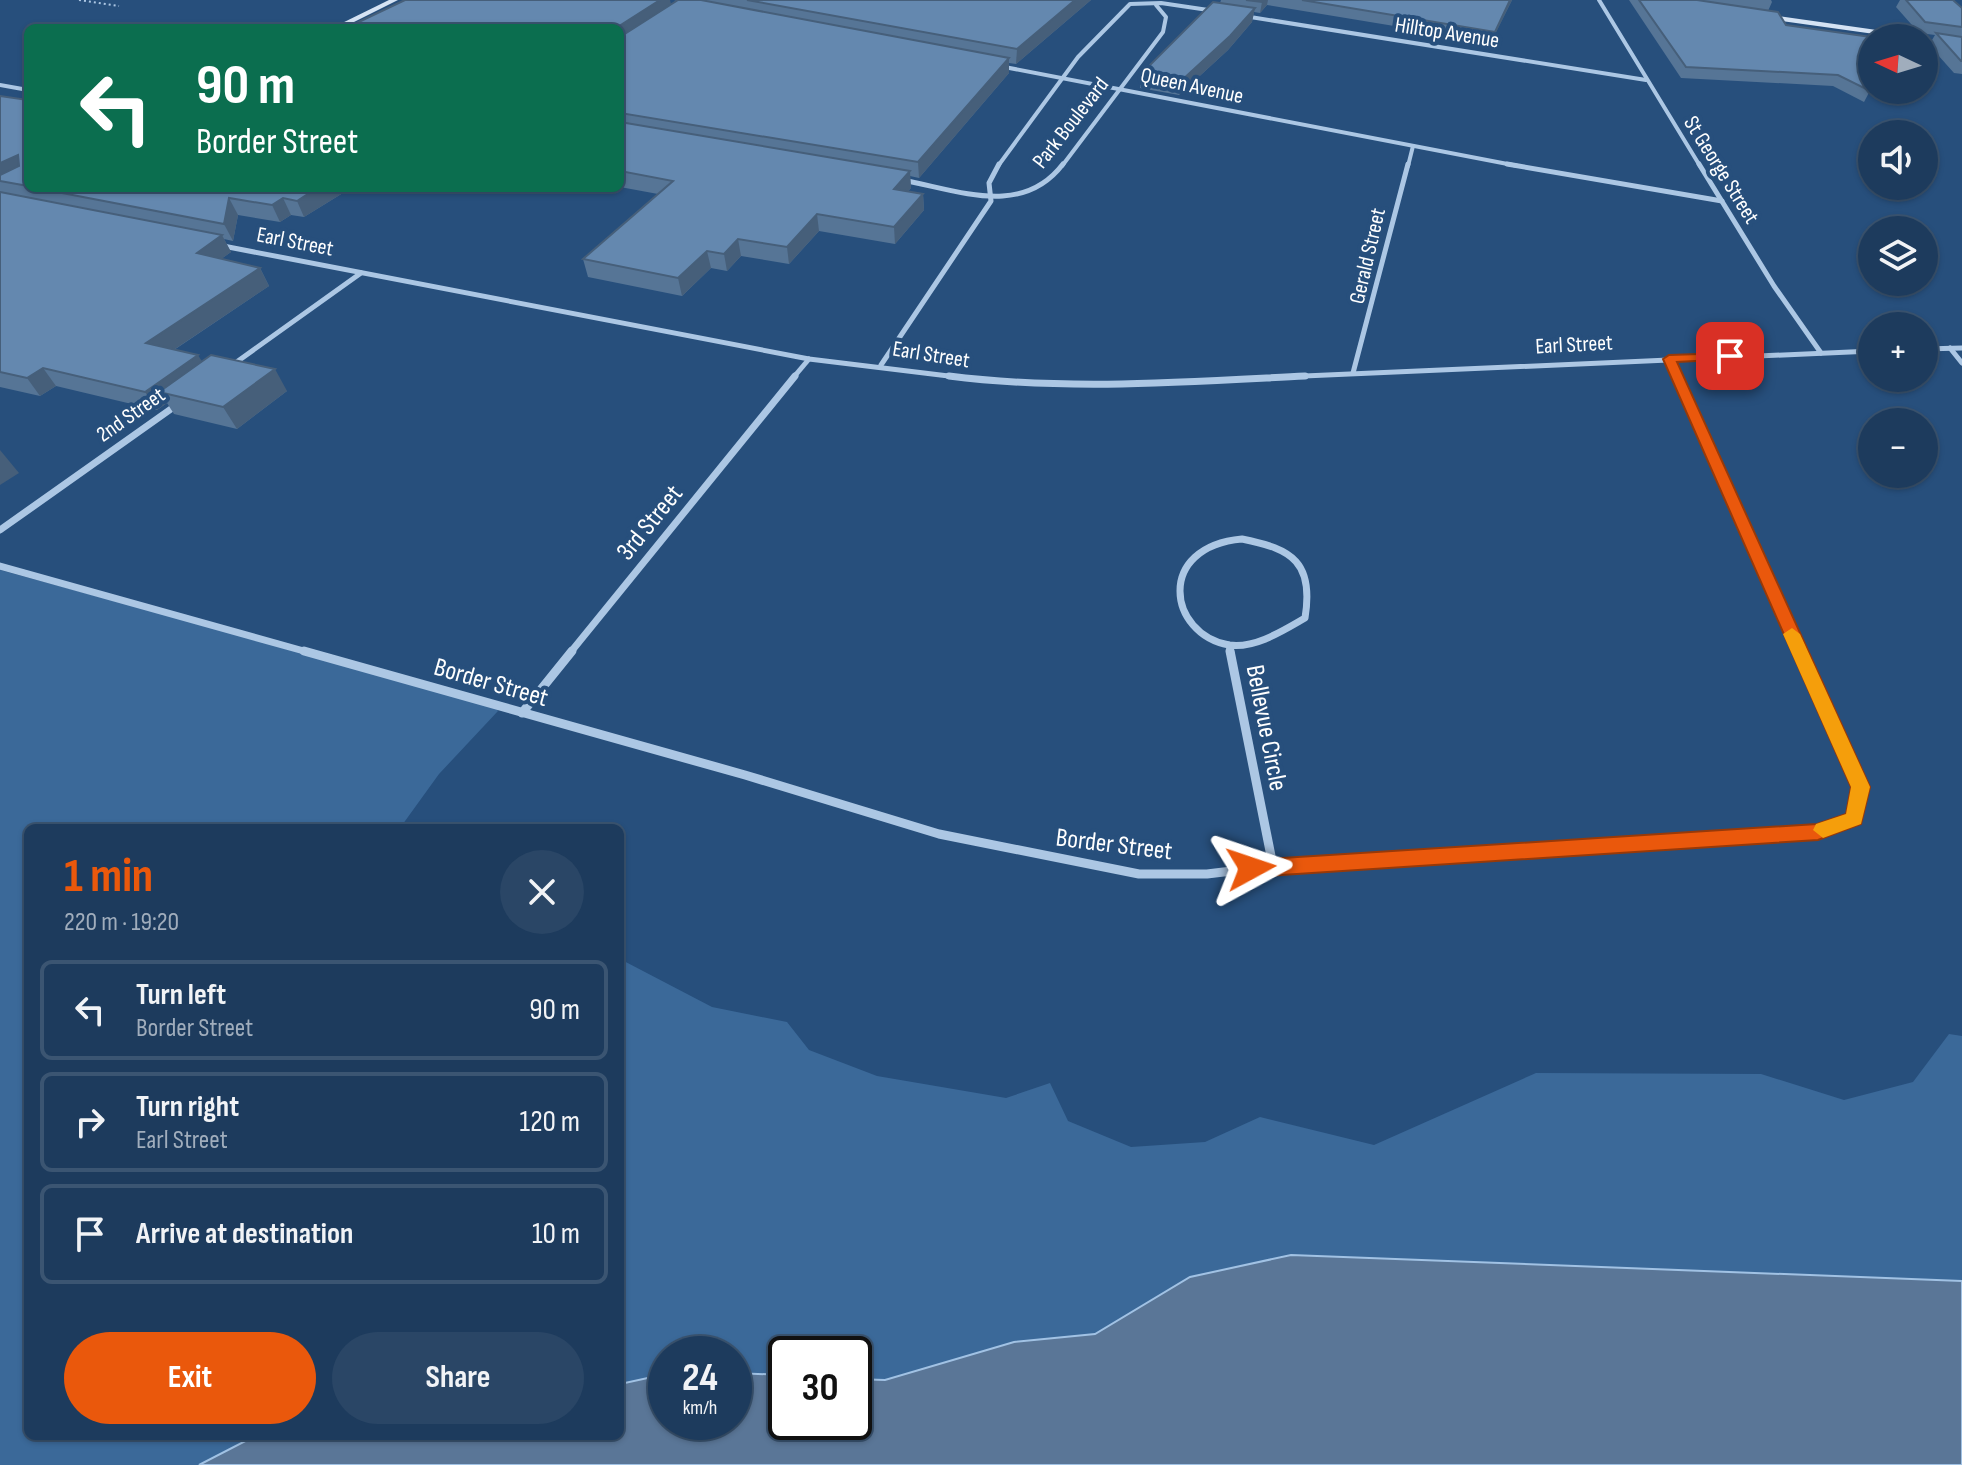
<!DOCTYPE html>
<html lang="en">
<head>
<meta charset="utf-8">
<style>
	:root { --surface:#1d3b5d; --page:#2a4666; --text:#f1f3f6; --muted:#a0adbc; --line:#3b5572; --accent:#ea580c }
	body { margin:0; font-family:"Sofia Sans Condensed",sans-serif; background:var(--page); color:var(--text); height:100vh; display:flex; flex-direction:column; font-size:30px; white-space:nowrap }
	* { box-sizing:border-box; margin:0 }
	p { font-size:26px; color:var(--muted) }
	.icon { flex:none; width:44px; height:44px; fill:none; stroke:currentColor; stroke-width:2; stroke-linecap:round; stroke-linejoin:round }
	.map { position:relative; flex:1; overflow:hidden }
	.side { position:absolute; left:24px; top:824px; width:600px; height:616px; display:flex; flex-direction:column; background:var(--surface); border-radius:12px; box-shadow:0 2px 6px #0004,0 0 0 2px var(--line) }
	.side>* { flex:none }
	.top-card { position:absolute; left:24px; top:24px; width:600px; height:168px; border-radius:12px; box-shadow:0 2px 6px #0004,0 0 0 2px var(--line); background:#0b6e4f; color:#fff; overflow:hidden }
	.needle { width:52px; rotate:274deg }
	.controls { position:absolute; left:1858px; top:24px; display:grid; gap:16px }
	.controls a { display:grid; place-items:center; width:80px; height:80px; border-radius:50%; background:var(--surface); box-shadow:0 2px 6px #0004,0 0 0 2px var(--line); font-size:40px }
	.speed { position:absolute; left:648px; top:1336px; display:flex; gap:16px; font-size:40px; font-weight:700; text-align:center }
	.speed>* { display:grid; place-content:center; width:104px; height:104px; border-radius:50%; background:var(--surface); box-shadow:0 2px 6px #0004,0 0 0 2px var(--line); line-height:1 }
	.speed small { font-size:20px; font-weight:400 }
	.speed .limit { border:4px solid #111; border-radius:12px; background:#fff; color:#111 }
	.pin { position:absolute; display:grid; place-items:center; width:68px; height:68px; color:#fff; margin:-34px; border-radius:16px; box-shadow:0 4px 12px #0006 }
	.me { position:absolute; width:88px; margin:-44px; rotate:85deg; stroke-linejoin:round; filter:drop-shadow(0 0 6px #0008) }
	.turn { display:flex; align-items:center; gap:28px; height:168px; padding:0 40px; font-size:36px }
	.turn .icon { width:104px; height:104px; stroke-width:2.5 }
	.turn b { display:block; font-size:56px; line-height:68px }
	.round { display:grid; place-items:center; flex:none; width:84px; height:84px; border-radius:42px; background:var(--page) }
	.head { display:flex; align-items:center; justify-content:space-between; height:136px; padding:0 40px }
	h1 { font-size:48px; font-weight:700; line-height:60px; color:var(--accent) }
	.primary-button { display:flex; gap:16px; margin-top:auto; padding:16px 40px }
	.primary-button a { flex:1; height:92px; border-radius:48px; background:var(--accent); color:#fff; font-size:32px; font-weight:700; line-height:92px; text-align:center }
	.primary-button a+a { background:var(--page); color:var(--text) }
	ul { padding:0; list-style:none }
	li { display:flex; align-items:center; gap:24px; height:100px; margin:0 16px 12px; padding:0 24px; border:4px solid var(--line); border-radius:12px }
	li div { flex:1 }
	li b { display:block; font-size:30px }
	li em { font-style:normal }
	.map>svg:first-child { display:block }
	.green { fill:#3b6999 }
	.water { fill:#5a7697; stroke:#a1c2e4; stroke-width:2 }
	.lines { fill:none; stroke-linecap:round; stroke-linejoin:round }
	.path { stroke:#acc7e4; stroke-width:2; stroke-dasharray:2 3; stroke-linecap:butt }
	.street-far3 { stroke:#acc7e4; stroke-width:4 }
	.street-far2 { stroke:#acc7e4; stroke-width:5 }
	.street-far1 { stroke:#acc7e4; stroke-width:7 }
	.street { stroke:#acc7e4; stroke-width:9 }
	.secondary { fill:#d5e3f4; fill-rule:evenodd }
	.wall { fill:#567596 }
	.shaded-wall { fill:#465f7a }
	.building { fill:#6488af; stroke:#465f7a; stroke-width:2 }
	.route { fill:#ea580c; stroke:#983908; stroke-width:2 }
	.slow { fill:#f59e0b }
	.labels { text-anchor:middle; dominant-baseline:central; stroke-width:8; stroke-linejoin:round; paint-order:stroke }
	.far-street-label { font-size:22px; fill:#fff; stroke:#274f7c }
	.street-label { font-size:26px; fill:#fff; stroke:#274f7c }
</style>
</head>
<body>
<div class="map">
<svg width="1962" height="1465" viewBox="0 0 1962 1465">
	<rect width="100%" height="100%" fill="#274f7c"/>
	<!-- green -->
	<g class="green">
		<polygon points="0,570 493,704 498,711 439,774 400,828 28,828 28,1436 255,1436 199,1465 0,1465"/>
		<polygon points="620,959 712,1007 787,1022 809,1050 877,1076 1006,1098 1050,1083 1068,1121 1131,1147 1205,1142 1260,1117 1374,1145 1536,1073 1761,1074 1844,1100 1913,1082 1949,1034 1962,1036 1962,1281 1291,1255 1190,1277 1095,1334 1014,1342 885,1380 854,1379 854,1354 786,1354 786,1375 734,1373 734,1354 666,1354 666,1374 620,1384"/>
	</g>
	<!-- water -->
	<polygon class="water" points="1291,1255 1962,1281 1962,1465 199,1465 255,1436 620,1436 620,1384 666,1374 666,1422 734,1422 734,1373 786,1375 786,1422 854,1422 854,1379 885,1380 1014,1342 1095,1334 1190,1277"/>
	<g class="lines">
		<!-- path -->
		<polyline class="path" points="79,0 119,6"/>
		<!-- street-far3 -->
		<g class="street-far3">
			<polyline points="1599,0 1700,166"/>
			<polyline points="1244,16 1646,80"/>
			<polyline points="999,66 1518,166"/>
			<polyline points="0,85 28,90"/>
			<polyline points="998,166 1078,57 1130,4 1161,3 1215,11"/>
			<polyline points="1062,166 1163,32 1166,17 1156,5"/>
			<polyline points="1408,166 1413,146"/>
		</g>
		<!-- street-far2 -->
		<g class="street-far2">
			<polyline points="1507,164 1722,201"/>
			<polyline points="1699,164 1774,286 1821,353"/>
			<path d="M902,180C958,190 1022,218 1063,164"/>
			<polyline points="218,245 809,359 965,378"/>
			<polyline points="1950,348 1962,363"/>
			<polyline points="1924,349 1962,348"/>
			<polyline points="1669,359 1678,378"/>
			<polyline points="881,365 991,201 989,183 999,164"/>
			<polyline points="231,366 361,273"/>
			<polyline points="1353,373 1408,164"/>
			<polyline points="793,378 809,359"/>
			<polyline points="1261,378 1872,351"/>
		</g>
		<!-- street-far1 -->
		<g class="street-far1">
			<path d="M949,376C1067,391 1187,382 1305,376"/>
			<polyline points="1677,376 1801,653"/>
			<polyline points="0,530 178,404"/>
			<path d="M1242,539C1293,549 1314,563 1305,618C1284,630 1255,649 1229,645C1168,634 1155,547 1242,539Z"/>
			<polyline points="0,566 311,653"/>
			<polyline points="1229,645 1231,653"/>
			<polyline points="570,653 795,376"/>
		</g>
		<!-- street -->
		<g class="street">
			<polyline points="304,651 745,775 939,834 1139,874 1207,874 1273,866 1818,832 1855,819 1861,787 1800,651"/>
			<polyline points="1230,651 1273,866"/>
			<polyline points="522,713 572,651"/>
		</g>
		<!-- secondary -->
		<g class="secondary">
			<polygon points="389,0 398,0 342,28 332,28"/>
			<polygon points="1763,14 1919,36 1923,38 1903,38 1760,18"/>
		</g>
	</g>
	<!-- wall -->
	<g class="wall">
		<polygon points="674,0 1091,0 1016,64 1009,63 1009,73 919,178 910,176 911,188 908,191 923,194 924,210 895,244 819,231 789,264 741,256 727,271 711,268 682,296 588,277 583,259 658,194 620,187 620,28 677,1"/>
		<polygon points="1221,0 1512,0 1491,42 1267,5 1260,13 1254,12 1252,22 1228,50 1179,95 1140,88 1141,74 1220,3"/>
		<polygon points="1629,0 1771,0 1772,2 1768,11 1872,87 1864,102 1833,86 1681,78"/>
		<polygon points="1900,0 1953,0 1962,8 1962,74 1954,73 1929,45 1935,35 1919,33 1896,7"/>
		<polygon points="0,96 28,100 28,188 351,188 304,217 291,215 280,222 238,215 233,241 224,239 231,252 221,259 260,268 269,286 174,350 202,361 287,391 237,429 174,414 167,403 157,410 56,386 40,396 0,387"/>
	</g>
	<!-- shaded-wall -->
	<g class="shaded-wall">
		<polygon points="660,0 670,0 672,8 620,42 620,28 616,28"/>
		<polygon points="1075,0 1091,0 1016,64 1017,49"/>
		<polygon points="1264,0 1268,0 1267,5 1260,13 1262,2"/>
		<polygon points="1510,0 1512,0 1491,42 1495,32"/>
		<polygon points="1255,8 1252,22 1228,50 1179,95 1181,81"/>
		<polygon points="1009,58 1009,73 919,178 918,162"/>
		<polygon points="18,155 28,170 0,181 0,163"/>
		<polygon points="910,171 911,188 895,206 894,189"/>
		<polygon points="317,188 351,188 304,217 297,201"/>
		<polygon points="923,194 924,210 895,244 894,227"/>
		<polygon points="229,198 238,215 233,241 224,224"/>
		<polygon points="283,198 291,215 280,222 272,205"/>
		<polygon points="817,214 819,231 789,264 787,247"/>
		<polygon points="222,235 231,252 206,270 197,253"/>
		<polygon points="738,239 741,256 727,271 724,254"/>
		<polygon points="707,251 711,268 682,296 678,278"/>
		<polygon points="260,268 269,286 157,361 146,343"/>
		<polygon points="198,355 209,373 159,392 167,403 157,410 145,392"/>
		<polygon points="43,368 56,386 40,396 27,378"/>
		<polygon points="275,369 287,391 237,429 223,407"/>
		<polygon points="0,450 19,473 0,485"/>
	</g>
	<!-- building -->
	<g class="building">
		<polygon points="405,0 660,0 616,28 346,28"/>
		<polygon points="678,0 701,0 1009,58 918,162 620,113 620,37"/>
		<polygon points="747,0 1075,0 1017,49"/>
		<polygon points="1246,0 1264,0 1262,2"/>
		<polygon points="1302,0 1510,0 1495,32"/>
		<polygon points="1639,0 1697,0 1778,12 1786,25 1878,38 1872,38 1872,87 1870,91 1838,75 1686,67"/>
		<polygon points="1906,0 1953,0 1962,8 1962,27 1925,22"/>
		<polygon points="1213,2 1255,8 1230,36 1181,81 1141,74"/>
		<polygon points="1936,33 1962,37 1962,61 1961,61"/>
		<polygon points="0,96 28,100 28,186 0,181 0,175 19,166 18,155 0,163"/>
		<polygon points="620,122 910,171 894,189 923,194 894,227 817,214 787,247 738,239 724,254 707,251 678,278 583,259 673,181 620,171"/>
		<polygon points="36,188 317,188 297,201 283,198 272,205 229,198 224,224"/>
		<polygon points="0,192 222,235 197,253 260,268 146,343 198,355 145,392 43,368 27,378 0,372"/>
		<polygon points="211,355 275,369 223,407 159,392"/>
	</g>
	<!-- route -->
	<polygon class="route" points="1730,353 1734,354 1734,359 1677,362 1870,787 1861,824 1818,840 1251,877 1243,874 1241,868 1243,862 1251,860 1817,824 1846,814 1851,787 1663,359 1669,355"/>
	<!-- slow -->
	<polygon class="slow" points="1792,628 1800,634 1870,787 1861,824 1823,838 1813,830 1816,824 1846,814 1851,787 1783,634"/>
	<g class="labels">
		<!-- far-street labels -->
		<g class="far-street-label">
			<text transform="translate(1447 33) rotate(9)">Hilltop Avenue</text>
			<text transform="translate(1192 86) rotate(12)">Queen Avenue</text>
			<text transform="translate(1071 123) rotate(-52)">Park Boulevard</text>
			<text transform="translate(1721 170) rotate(58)">St George Street</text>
			<text transform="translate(295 242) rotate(11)">Earl Street</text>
			<text transform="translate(1368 256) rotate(-77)">Gerald Street</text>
			<text transform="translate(1574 345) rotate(-3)">Earl Street</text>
			<text transform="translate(931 355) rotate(9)">Earl Street</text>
			<text transform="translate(131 415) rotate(-35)">2nd Street</text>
		</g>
		<!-- street labels -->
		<g class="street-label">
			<text transform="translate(650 523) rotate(-51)">3rd Street</text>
			<text transform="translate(491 683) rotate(16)">Border Street</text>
			<text transform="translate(1266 728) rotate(79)">Bellevue Circle</text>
			<text transform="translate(1114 845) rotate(7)">Border Street</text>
		</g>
	</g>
</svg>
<div class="controls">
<a><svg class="needle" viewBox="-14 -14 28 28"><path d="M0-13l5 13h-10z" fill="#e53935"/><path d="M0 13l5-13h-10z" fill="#a0adbc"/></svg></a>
<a><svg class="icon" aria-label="sound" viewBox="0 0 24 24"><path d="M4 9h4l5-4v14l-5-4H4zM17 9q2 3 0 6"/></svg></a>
<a><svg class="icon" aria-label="layers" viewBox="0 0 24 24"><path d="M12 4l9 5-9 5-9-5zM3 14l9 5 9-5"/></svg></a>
<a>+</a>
<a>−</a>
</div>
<div class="speed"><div>24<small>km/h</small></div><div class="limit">30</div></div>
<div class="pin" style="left:1730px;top:356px;background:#d93025"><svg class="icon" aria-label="arrive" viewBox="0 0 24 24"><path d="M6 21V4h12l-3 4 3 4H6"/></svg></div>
<svg class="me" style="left:1251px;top:868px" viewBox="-20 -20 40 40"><path d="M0-17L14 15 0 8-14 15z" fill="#ea580c" stroke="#fff" stroke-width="4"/></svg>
<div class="top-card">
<div class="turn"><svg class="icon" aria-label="left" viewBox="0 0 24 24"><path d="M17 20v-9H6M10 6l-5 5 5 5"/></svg><div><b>90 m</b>Border Street</div></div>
</div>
<section class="side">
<div class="head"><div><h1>1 min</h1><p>220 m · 19:20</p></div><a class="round"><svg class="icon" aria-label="close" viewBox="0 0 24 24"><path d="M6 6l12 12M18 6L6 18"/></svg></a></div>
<ul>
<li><svg class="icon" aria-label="left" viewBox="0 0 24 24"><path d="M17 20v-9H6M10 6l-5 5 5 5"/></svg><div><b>Turn left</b><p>Border Street</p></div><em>90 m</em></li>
<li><svg class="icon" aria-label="right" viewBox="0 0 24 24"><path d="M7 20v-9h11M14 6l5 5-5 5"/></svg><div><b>Turn right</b><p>Earl Street</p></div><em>120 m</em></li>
<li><svg class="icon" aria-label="arrive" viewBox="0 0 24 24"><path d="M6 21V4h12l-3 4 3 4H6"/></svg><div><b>Arrive at destination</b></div><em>10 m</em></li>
</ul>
<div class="primary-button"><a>Exit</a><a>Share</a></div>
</section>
</div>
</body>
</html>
